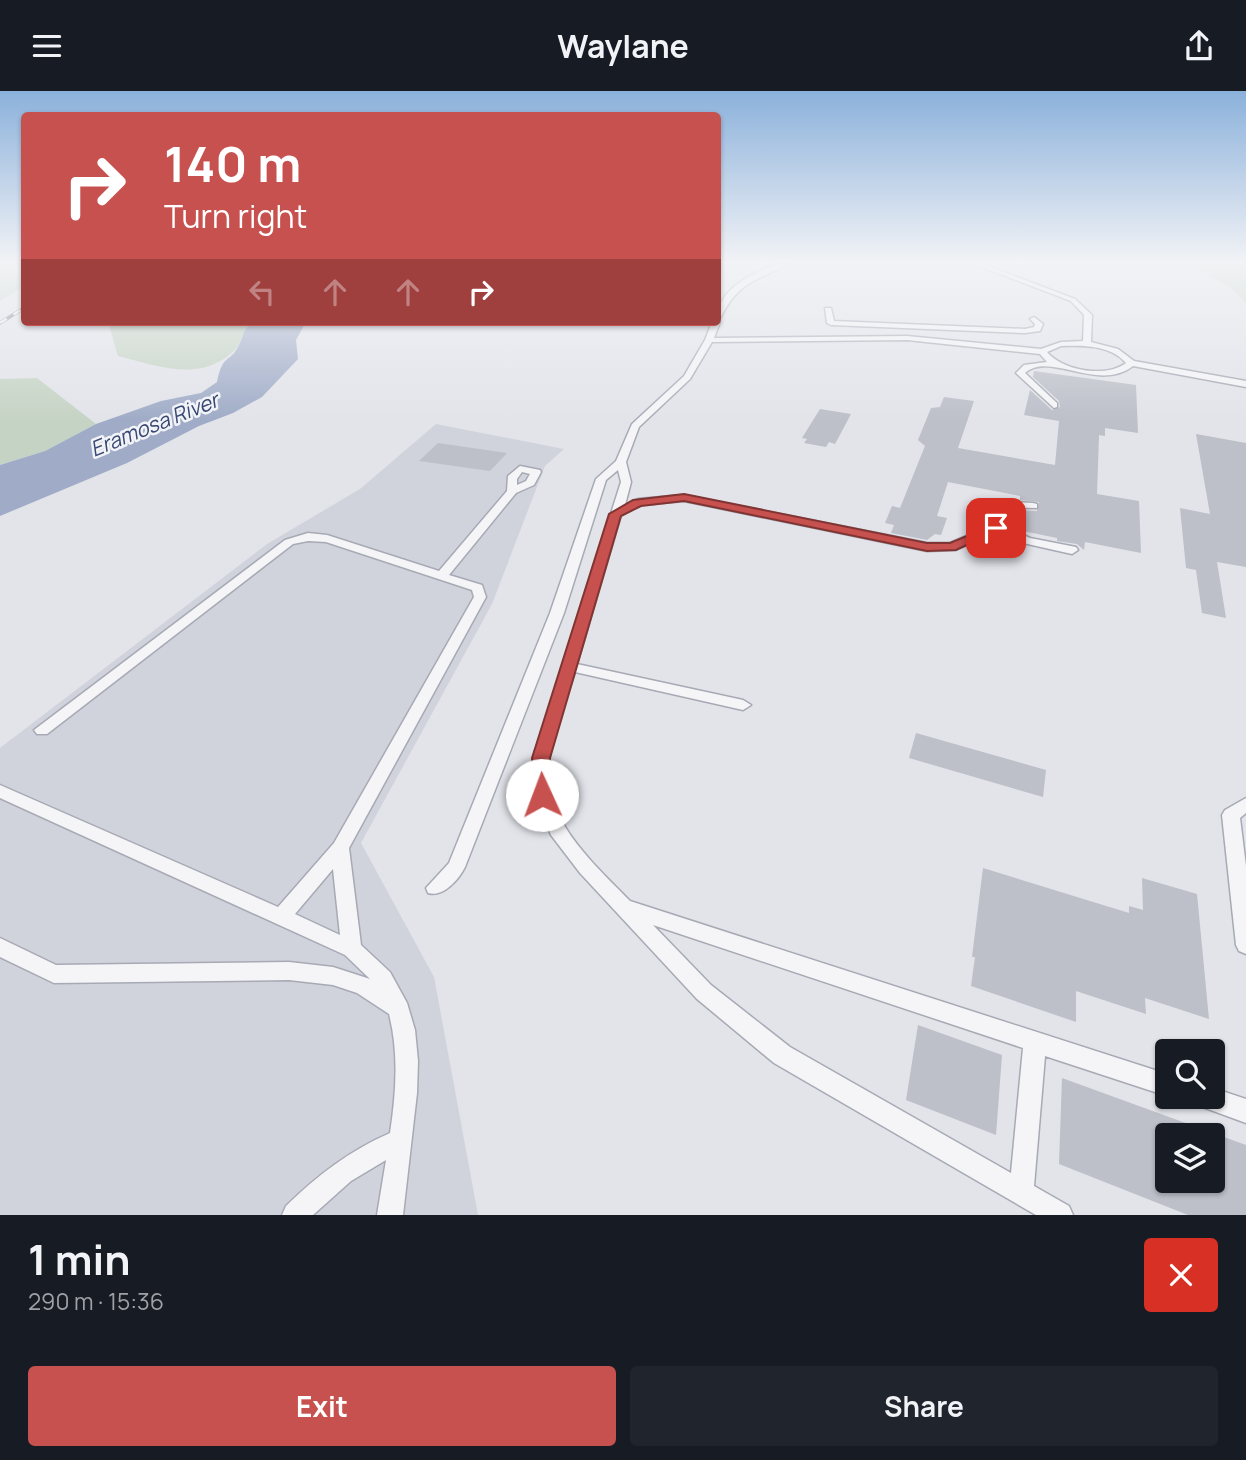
<!DOCTYPE html>
<html lang="en">
<head>
<meta charset="utf-8">
<style>
	:root { --surface:#171b24; --page:#20242c; --text:#f1f3f6; --muted:#9ea1a6; --accent:#c7514f }
	body { margin:0; font-family:Manrope,sans-serif; background:var(--page); color:var(--text); height:100vh; display:flex; flex-direction:column; font-size:26px; white-space:nowrap }
	* { box-sizing:border-box; margin:0 }
	p { font-size:23px; color:var(--muted) }
	.icon { flex:none; width:38px; height:38px; fill:none; stroke:currentColor; stroke-width:2; stroke-linecap:round; stroke-linejoin:round }
	.map { position:relative; height:1124px; overflow:hidden }
	.sheet { display:flex; flex-direction:column; background:var(--surface); flex:1 }
	.sheet>* { flex:none }
	.hud { position:absolute; left:21px; top:21px; width:700px; height:214px; border-radius:7px; box-shadow:0 2px 5px #0004; background:#c7514f; color:#fff; overflow:hidden }
	.tools { position:absolute; left:1155px; top:948px; display:grid; gap:14px }
	.tools a { display:grid; place-items:center; width:70px; height:70px; border-radius:7px; background:var(--surface); box-shadow:0 2px 5px #0004; font-size:35px }
	.pin { position:absolute; display:grid; place-items:center; width:60px; height:60px; color:#fff; margin:-30px; border-radius:14px; box-shadow:0 4px 10px #0006 }
	.me { position:absolute; width:77px; margin:-38px; rotate:358deg; stroke-linejoin:round; filter:drop-shadow(0 0 5px #0008) }
	.turn { display:flex; align-items:center; gap:24px; height:147px; padding:0 28px; font-size:32px }
	.turn .icon { width:91px; height:91px; stroke-width:2.5 }
	.turn b { display:block; font-size:49px; line-height:60px }
	.lanes { display:flex; align-items:center; height:66px; padding:0 28px; background:#0003; justify-content:center; gap:35px; direction:ltr }
	.lanes .off { opacity:.35 }
	.round { display:grid; place-items:center; flex:none; width:74px; height:74px; border-radius:7px; background:var(--page) }
	.summary { display:flex; align-items:center; justify-content:space-between; height:119px; padding:0 28px }
	h1 { font-size:42px; font-weight:700; line-height:52px }
	.action { display:flex; gap:14px; margin-top:auto; padding:14px 28px }
	.action a { flex:1; height:80px; border-radius:7px; background:var(--accent); color:#fff; font-size:28px; font-weight:700; line-height:80px; text-align:center }
	.action a+a { background:var(--page); color:var(--text) }
	header { display:flex; justify-content:space-between; align-items:center; height:91px; padding:0 28px; background:var(--surface); font-size:32px; font-weight:700 }
	.map>svg:first-child { display:block }
	.built { fill:#d0d3dc }
	.green { fill:#c5d3c4 }
	.water { fill:#a0acc7 }
	.building { fill:#bdbfc9; fill-rule:evenodd }
	.lines { fill:none; stroke-linecap:round; stroke-linejoin:round }
	.service-casing { stroke:#a7aab4; stroke-width:3 }
	.service { fill:#f5f5f8; fill-rule:evenodd }
	.rail-casing { stroke:#7d8192; stroke-width:3.5 }
	.rail { stroke:#f2f3f7; stroke-width:2.5; stroke-dasharray:8; stroke-linecap:butt }
	.route { fill:#c7514f; stroke:#813533; stroke-width:2 }
	.labels { text-anchor:middle; dominant-baseline:central; stroke-width:5; stroke-linejoin:round; paint-order:stroke }
	.far-water-label { font-size:21px; font-style:italic; fill:#374873; stroke:#f2f3f7 }
</style>
</head>
<body>
<header><svg class="icon" aria-label="menu" viewBox="0 0 24 24"><path d="M4 6h16M4 12h16M4 18h16"/></svg>Waylane<svg class="icon" aria-label="share" viewBox="0 0 24 24"><path d="M12 15V3M7 8l5-5 5 5M5 13v7h14v-7"/></svg></header>
<div class="map">
<svg width="1246" height="1124" viewBox="0 0 1246 1124">
	<rect width="100%" height="100%" fill="#e2e4ea"/>
	<!-- built -->
	<polygon class="built" points="436,333 564,358 545,375 492,513 361,752 434,886 478,1124 0,1124 0,657 267,453 360,398"/>
	<!-- green -->
	<g class="green">
		<polygon points="0,172 24,172 24,196 0,210"/>
		<polygon points="1185,172 1246,172 1246,212 1230,196"/>
		<path d="M108,231H252C240,243 243,250 236,258C201,293 159,275 118,265Z"/>
		<polygon points="37,287 96,333 45,360 0,374 0,288"/>
	</g>
	<!-- water -->
	<path class="water" d="M252,231H306L296,249L298,268L262,306L233,322L199,335L127,372L0,425V374L45,360L96,333L161,310L201,302L217,291C223,261 230,273 239,254C245,243 241,242 252,231Z"/>
	<!-- building -->
	<g class="building">
		<polygon points="1034,280 1136,294 1138,342 1105,337 1105,345 1099,344 1097,403 1139,410 1141,462 1085,451 1084,459 1077,453 1057,450 1057,447 1018,439 1015,438 1018,419 1037,420 1039,411 1020,409 1020,405 948,391 937,425 947,427 941,444 935,443 927,449 891,442 894,434 885,432 892,415 900,417 925,355 918,349 931,317 940,316 944,306 974,310 958,357 1055,374 1059,330 1024,324 1030,299 1052,319 1060,316 1059,310 1033,286"/>
		<polygon points="820,318 851,323 835,353 829,351 826,356 804,352 807,348 802,347"/>
		<polygon points="1196,343 1246,352 1246,476 1217,471 1226,527 1202,522 1196,479 1186,477 1180,417 1210,423"/>
		<polygon points="438,352 507,362 490,380 419,370"/>
		<polygon points="916,642 1046,679 1043,706 909,667"/>
		<polygon points="983,777 1129,822 1129,815 1143,819 1142,787 1197,803 1209,928 1145,907 1146,923 1076,900 1076,931 971,895 975,866 972,866"/>
		<polygon points="918,934 1002,964 996,1044 906,1009"/>
		<path d="M1062,987L1246,1054V1124H1188L1059,1073ZM1167,1045H1213V1090H1167Z"/>
	</g>
	<g class="lines">
		<defs>
			<g id="service">
				<path d="M781,172H790C759,189 738,190 721,226H718C718,196 757,180 781,172Z"/>
				<path d="M971,172H980L1075,208L1092,224L1091,251L1118,258L1134,270L1246,290V296L1133,275C1098,302 1050,260 1025,282L1057,312V316L1054,317L1016,282L1024,274L1047,271L1040,263L907,249L712,251L690,288L639,336L626,371L631,391L625,414L638,408L684,404L927,452H950L990,435L992,415L998,410L1033,412L1037,413V417L1003,416L1002,435L1030,447L1076,456L1078,459L1072,463L1023,452L996,441L956,459L927,460L684,410L640,414L621,424L577,573L743,609L751,614L743,619L575,581C566,608 556,636 550,664C537,724 593,772 630,810L1167,983V1005L1045,965L1034,1095L1069,1115L1073,1124H1036L774,972L697,908L580,782L551,744L534,704L533,667L621,391L618,379L606,389L564,522L465,776C459,788 443,807 428,802L426,797L449,772L550,522L596,388L616,370L632,333L684,285L705,249L712,231L718,229L720,231L714,247L907,245L1041,258L1061,251L1083,250L1084,224L1071,210ZM1061,255C1082,254 1111,254 1126,272C1106,287 1063,280 1047,261ZM653,834L1023,957L1011,1082L790,956L711,894Z"/>
				<polygon points="825,217 831,217 834,230 1025,238 1034,236 1035,233 1030,228 1034,226 1043,233 1040,240 1025,242 831,234 827,232"/>
				<path d="M520,375L540,379L541,381L534,394L516,402L449,484L482,494L486,506L349,757L361,854L390,881L407,912L415,939L418,970L417,1002L403,1124H377L386,1069L351,1090L313,1124H282L286,1115C318,1084 349,1060 390,1042C396,1003 399,962 389,923L357,902L333,894L289,889L54,892L0,866V847L56,874L289,871L333,876L370,888L345,864L0,707V694L278,816L334,752L474,506L472,499L326,451L308,450L293,453L47,643H37L34,639L285,449L308,442L327,444L439,480L507,400L508,385ZM522,381L530,383L526,390L517,394V388ZM333,778L340,844L295,823Z"/>
				<polygon points="1246,707 1246,722 1240,727 1246,775 1246,863 1239,860 1236,854 1222,724 1225,719"/>
				<polygon points="1213,997 1246,1008 1246,1032 1197,1014 1194,1006 1213,1006"/>
			</g>
		</defs>
		<!-- service casing -->
		<use href="#service" class="service-casing"/>
		<!-- service -->
		<use href="#service" class="service"/>
		<defs>
			<polyline id="rail" points="0,232 24,217"/>
		</defs>
		<!-- rail casing -->
		<use href="#rail" class="rail-casing"/>
		<!-- rail -->
		<use href="#rail" class="rail"/>
	</g>
	<!-- sky -->
	<linearGradient id="sky" x2="0" y2="1"><stop stop-color="#8bb1db"/><stop offset="0.52" stop-color="#f2f3f6"/><stop offset="1" stop-color="#f2f3f6" stop-opacity="0"/></linearGradient>
	<rect width="1246" height="329" fill="url(#sky)"/>
	<!-- route -->
	<polygon class="route" points="684,403 927,452 950,452 996,433 1003,437 956,459 927,460 684,410 641,415 621,425 550,667 552,704 549,709 536,709 532,667 609,423 633,409"/>
	<g class="labels">
		<!-- far-water labels -->
		<g class="far-water-label">
			<text transform="translate(154 333) rotate(-22)">Eramosa River</text>
		</g>
	</g>
</svg>
<div class="tools">
<a><svg class="icon" aria-label="search" viewBox="0 0 24 24"><circle cx="10" cy="10" r="6"/><path d="M15 15l6 6"/></svg></a>
<a><svg class="icon" aria-label="layers" viewBox="0 0 24 24"><path d="M12 4l9 5-9 5-9-5zM3 14l9 5 9-5"/></svg></a>
</div>
<div class="pin" style="left:996px;top:437px;background:#d93025"><svg class="icon" aria-label="arrive" viewBox="0 0 24 24"><path d="M6 21V4h12l-3 4 3 4H6"/></svg></div>
<svg class="me" style="left:542px;top:704px" viewBox="-20 -20 40 40"><circle r="19" fill="#fff"/><path d="M0-13L10 11 0 6-10 11z" fill="#c7514f"/></svg>
<div class="hud">
<div class="turn"><svg class="icon" aria-label="right" viewBox="0 0 24 24"><path d="M7 20v-9h11M14 6l5 5-5 5"/></svg><div><b>140 m</b>Turn right</div></div>
<div class="lanes"><svg class="icon off" aria-label="left" viewBox="0 0 24 24"><path d="M17 20v-9H6M10 6l-5 5 5 5"/></svg><svg class="icon off" aria-label="ahead" viewBox="0 0 24 24"><path d="M12 20V5M6 11l6-6 6 6"/></svg><svg class="icon off" aria-label="ahead" viewBox="0 0 24 24"><path d="M12 20V5M6 11l6-6 6 6"/></svg><svg class="icon" aria-label="right" viewBox="0 0 24 24"><path d="M7 20v-9h11M14 6l5 5-5 5"/></svg></div>
</div>
</div>
<section class="sheet">
<div class="summary"><div><h1>1 min</h1><p>290 m · 15:36</p></div><a class="round" style="background:#d93025;color:#fff"><svg class="icon" aria-label="close" viewBox="0 0 24 24"><path d="M6 6l12 12M18 6L6 18"/></svg></a></div>
<div class="action"><a>Exit</a><a>Share</a></div>
</section>
</body>
</html>
